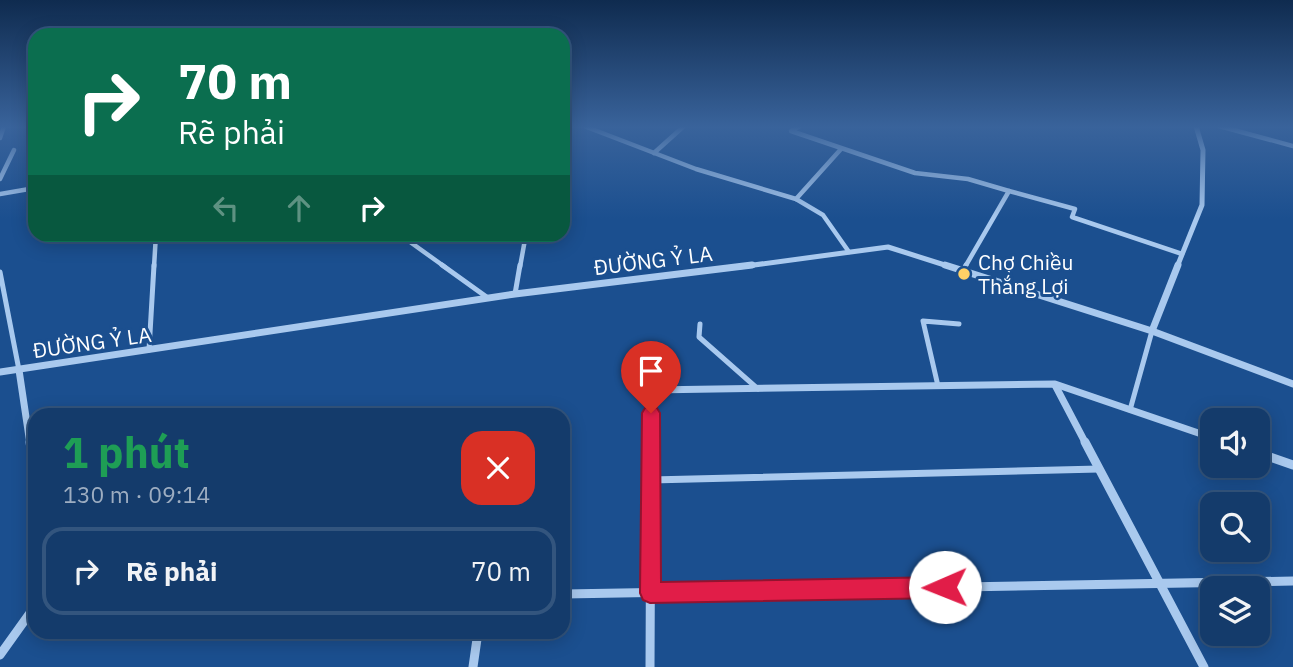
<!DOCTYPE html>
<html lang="vi">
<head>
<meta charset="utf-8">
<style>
	:root { --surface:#143b6b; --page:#1d4271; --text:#f1f3f6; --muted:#9dadc1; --line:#33557e }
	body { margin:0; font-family:"IBM Plex Sans",sans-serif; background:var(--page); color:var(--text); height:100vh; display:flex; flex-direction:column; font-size:26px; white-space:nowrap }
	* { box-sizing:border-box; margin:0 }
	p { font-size:23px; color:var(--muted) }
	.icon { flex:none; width:38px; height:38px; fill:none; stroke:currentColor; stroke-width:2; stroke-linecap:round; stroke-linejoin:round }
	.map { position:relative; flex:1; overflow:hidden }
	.details { position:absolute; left:28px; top:408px; width:542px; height:231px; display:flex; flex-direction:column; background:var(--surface); border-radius:21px; box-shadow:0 4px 18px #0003,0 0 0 2px var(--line) }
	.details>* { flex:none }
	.hud { position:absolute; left:28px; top:28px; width:542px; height:214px; border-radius:21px; box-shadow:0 4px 18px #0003,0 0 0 2px var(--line); background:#0b6e4f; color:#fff; overflow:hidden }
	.tools { position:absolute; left:1200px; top:408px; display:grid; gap:14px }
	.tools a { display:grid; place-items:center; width:70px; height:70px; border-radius:14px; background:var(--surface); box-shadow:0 4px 18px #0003,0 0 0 2px var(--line); font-size:35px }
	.pin { position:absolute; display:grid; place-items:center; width:60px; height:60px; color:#fff; margin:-72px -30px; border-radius:50% 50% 50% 0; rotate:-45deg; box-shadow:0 0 7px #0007 }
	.pin .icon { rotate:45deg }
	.me { position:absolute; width:77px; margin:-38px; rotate:269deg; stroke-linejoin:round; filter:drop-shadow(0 0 5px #0008) }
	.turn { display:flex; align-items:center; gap:24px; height:147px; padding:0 35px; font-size:32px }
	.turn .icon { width:91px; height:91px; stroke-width:2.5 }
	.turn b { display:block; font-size:49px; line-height:60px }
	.lanes { display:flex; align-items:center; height:66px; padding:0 35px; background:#0003; justify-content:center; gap:35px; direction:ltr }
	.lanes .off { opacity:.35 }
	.round { display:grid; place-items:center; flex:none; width:74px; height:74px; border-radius:21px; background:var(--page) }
	.summary { display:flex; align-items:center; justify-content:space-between; height:119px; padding:0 35px }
	h1 { font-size:42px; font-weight:700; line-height:52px; color:#1e9e55 }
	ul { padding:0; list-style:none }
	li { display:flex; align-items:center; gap:21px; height:88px; margin:0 14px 10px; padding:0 21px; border:4px solid var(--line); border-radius:21px }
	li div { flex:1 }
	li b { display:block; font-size:26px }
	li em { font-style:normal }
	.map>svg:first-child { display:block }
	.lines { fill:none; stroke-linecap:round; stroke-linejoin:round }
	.lane-far2 { stroke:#a9c9ee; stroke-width:4.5 }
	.lane-far1 { stroke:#a9c9ee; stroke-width:5 }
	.lane { stroke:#a9c9ee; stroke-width:7 }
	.street-far2 { stroke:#a9c9ee; stroke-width:5 }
	.street-far1 { stroke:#a9c9ee; stroke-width:7 }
	.street { stroke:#a9c9ee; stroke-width:9 }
	.route { fill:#e11d48; stroke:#92132f; stroke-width:2 }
	.poi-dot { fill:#ffd166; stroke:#1b4f8f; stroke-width:2.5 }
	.labels { text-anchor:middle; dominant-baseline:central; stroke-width:6; stroke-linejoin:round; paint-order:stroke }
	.street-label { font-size:21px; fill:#fff; stroke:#1b4f8f }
	.poi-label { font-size:21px; fill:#fff; stroke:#1b4f8f; text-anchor:start }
</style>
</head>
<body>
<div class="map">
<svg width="1293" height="667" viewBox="0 0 1293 667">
	<rect width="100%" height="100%" fill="#1b4f8f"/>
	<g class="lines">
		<!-- lane-far2 -->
		<g class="lane-far2">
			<polyline points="584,126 696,169 796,199 823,215 849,252"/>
			<polyline points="800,126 791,131 915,173 968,179 1009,191"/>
			<polyline points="1219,126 1293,146"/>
			<polyline points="0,138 4,126"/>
			<polyline points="654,153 684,126"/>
			<polyline points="0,179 14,150"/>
			<polyline points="0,194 35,188"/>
			<polyline points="796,199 841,149"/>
			<polyline points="399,234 445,267"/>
			<polyline points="154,267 156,234"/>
			<polyline points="520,267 526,234"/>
			<polyline points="965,267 1009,191 1075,209 1072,217 1182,254"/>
		</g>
		<!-- lane-far1 -->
		<g class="lane-far1">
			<polyline points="442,265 488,298"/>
			<polyline points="964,269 966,265"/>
			<polyline points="0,272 19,370"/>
			<polyline points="515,294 520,265"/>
			<polyline points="700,324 699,337 758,389"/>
			<polyline points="149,350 154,265"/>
			<polyline points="938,386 923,321 959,324"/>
			<polyline points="1130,410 1152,331"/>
		</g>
		<!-- lane -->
		<polyline class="lane" points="651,480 1099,469"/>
		<!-- street-far2 -->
		<g class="street-far2">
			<polyline points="739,267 888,247 951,267"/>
			<polyline points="1177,267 1202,205 1203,150 1196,126"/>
		</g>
		<!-- street-far1 -->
		<g class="street-far1">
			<polyline points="945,265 1152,331 1293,384"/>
			<polyline points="1152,331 1178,265"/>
			<polyline points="19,370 30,444"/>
			<polyline points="0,372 515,294 752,265"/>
			<polyline points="1055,385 1086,444"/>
			<polyline points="651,444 651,390 1055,384 1213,438"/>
		</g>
		<!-- street -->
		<g class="street">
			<polyline points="30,442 35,479"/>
			<polyline points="1085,442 1204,667"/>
			<polyline points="1258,453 1293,465"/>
			<polyline points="564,594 1293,581"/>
			<polyline points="0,655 35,606"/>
			<polyline points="473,667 478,632"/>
			<polyline points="650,667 651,442"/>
		</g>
	</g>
	<!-- sky -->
	<linearGradient id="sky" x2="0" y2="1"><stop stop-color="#0f2b4f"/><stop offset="0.58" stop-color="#39639b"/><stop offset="1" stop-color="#39639b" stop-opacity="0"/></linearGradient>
	<rect width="1293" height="219" fill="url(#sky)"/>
	<!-- route -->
	<polygon class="route" points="651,406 657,408 660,413 661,582 945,577 953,580 956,587 953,595 945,598 650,603 643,600 640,593 642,413 645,408"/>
	<!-- markers -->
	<circle class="poi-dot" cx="964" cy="274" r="7"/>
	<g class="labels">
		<!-- street labels -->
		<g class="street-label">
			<text transform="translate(653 260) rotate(-7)">ĐƯỜNG Ỷ LA</text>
			<text transform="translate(92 342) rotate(-8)">ĐƯỜNG Ỷ LA</text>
		</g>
		<!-- poi labels -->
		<g class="poi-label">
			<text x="978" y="262">Chợ Chiều<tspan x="978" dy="24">Thắng Lợi</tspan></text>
		</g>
	</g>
</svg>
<div class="tools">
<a><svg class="icon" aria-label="sound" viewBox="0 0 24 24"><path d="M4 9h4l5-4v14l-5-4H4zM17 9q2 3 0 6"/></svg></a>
<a><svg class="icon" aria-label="search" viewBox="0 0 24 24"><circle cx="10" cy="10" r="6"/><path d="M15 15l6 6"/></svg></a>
<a><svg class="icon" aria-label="layers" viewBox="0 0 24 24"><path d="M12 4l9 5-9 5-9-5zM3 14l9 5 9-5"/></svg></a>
</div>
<div class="pin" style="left:651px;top:413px;background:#d93025"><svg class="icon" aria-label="arrive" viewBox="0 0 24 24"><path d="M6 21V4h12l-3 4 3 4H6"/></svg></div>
<svg class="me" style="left:945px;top:587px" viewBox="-20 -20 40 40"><circle r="19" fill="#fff"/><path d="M0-13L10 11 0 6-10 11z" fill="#e11d48"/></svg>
<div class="hud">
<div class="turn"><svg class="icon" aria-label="right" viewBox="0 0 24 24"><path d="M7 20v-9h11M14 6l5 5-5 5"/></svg><div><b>70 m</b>Rẽ phải</div></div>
<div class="lanes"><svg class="icon off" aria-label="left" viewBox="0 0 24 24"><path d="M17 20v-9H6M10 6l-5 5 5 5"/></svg><svg class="icon off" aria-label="ahead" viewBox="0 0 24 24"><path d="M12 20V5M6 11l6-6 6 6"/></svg><svg class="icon" aria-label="right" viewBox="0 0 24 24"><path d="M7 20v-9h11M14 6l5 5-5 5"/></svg></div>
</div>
<section class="details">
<div class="summary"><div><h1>1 phút</h1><p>130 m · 09:14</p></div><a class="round" style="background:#d93025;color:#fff"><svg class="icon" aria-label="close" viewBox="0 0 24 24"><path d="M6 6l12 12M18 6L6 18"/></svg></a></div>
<ul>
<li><svg class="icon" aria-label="right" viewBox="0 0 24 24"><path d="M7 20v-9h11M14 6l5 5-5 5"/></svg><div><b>Rẽ phải</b></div><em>70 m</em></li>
</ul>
</section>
</div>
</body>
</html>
